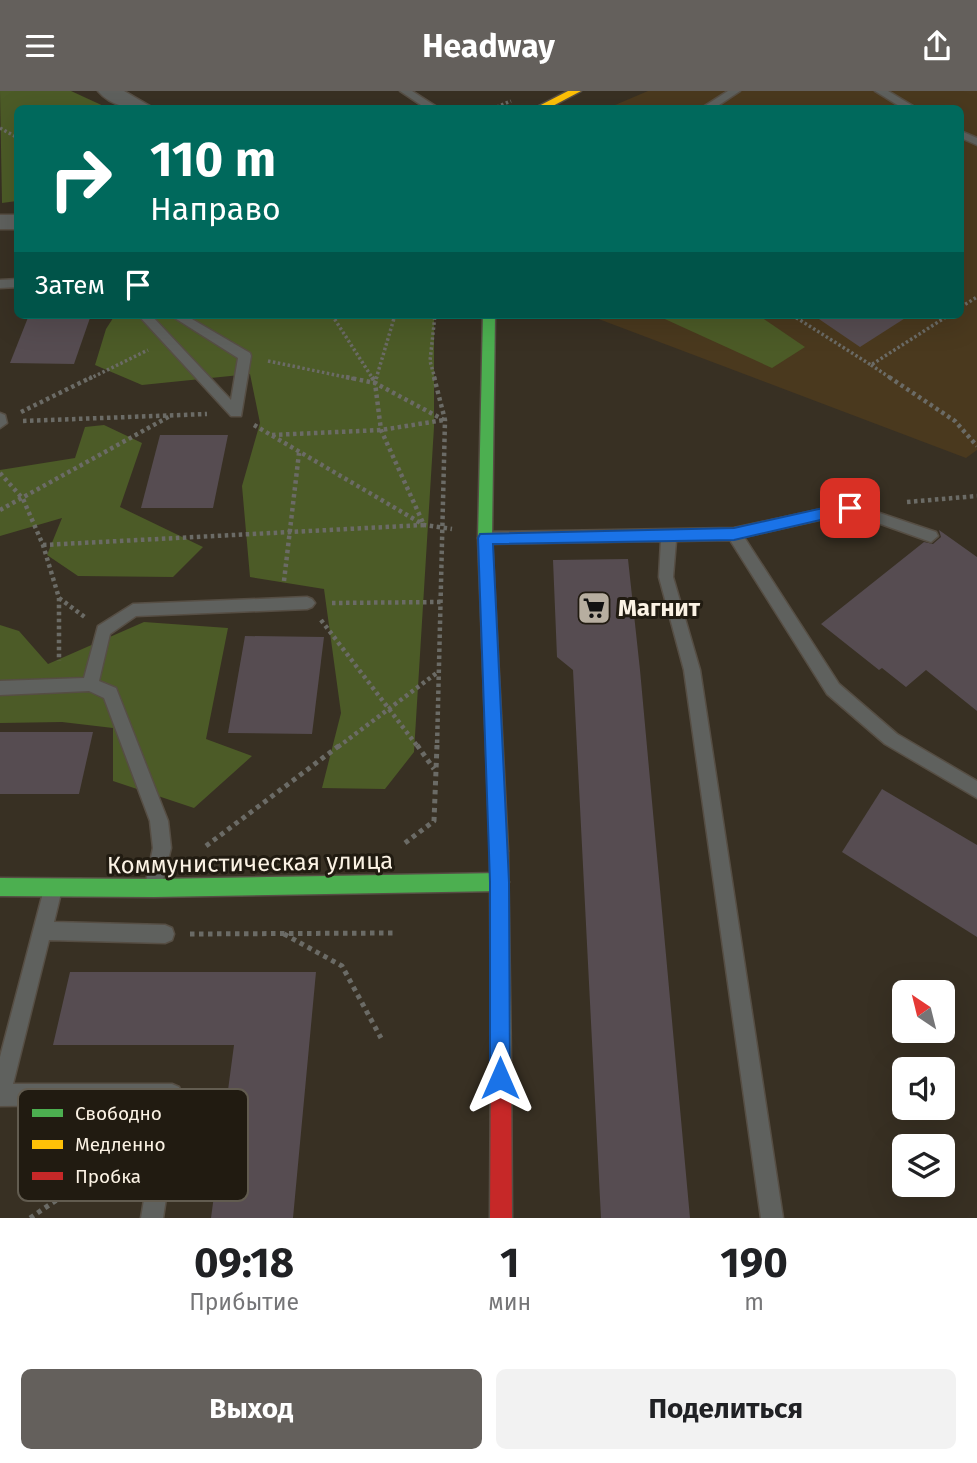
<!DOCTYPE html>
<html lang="ru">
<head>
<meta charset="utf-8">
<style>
	:root { --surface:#fff; --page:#f2f2f2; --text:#202124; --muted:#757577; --accent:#64605c }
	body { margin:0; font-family:"Fira Sans",sans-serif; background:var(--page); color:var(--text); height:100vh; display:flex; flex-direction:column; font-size:26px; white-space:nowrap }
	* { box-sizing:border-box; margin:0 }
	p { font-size:23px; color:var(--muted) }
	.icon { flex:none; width:38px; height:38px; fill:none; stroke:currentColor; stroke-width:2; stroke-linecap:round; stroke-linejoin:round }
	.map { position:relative; height:1127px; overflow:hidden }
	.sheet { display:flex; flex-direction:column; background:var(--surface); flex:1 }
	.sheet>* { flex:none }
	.banner { position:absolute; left:14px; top:14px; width:950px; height:214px; border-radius:10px; box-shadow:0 7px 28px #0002; background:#00695c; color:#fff; overflow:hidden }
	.needle { width:46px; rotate:325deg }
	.tools { position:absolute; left:892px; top:889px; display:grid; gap:14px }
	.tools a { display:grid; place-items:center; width:63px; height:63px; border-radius:10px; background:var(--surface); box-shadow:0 7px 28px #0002; font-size:35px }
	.pin { position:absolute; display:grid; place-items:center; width:60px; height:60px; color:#fff; margin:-30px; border-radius:14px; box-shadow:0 4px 10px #0006 }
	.me { position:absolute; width:77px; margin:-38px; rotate:0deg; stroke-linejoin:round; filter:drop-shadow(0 0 5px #0008) }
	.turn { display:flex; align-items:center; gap:24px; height:147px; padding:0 21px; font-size:32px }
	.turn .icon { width:91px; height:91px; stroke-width:2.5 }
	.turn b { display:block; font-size:49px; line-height:60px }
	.then { display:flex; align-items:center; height:66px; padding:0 21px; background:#0003; gap:14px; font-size:26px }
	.eta { display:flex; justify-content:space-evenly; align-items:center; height:119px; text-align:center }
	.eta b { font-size:42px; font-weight:700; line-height:49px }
	.primary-button { display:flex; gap:14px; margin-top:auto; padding:14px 21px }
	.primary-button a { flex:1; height:80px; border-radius:10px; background:var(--accent); color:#fff; font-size:28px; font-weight:700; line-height:80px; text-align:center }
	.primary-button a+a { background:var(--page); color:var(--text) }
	header { display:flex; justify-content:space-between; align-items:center; height:91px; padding:0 21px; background:var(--accent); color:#fff; font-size:32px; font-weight:700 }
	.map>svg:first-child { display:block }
	.built { fill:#4a391e }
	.green { fill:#4c5b27 }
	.building { fill:#564c51 }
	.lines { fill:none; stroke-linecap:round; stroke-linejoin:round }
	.lane-casing { stroke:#564e44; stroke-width:3 }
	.street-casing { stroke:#564e44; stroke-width:3 }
	.fast-casing { stroke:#564e44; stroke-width:3 }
	.slow-casing { stroke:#564e44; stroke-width:3 }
	.jam-casing { stroke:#564e44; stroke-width:3 }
	.path-far2 { stroke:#6b6b66; stroke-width:3.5; stroke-dasharray:2.5 2.5; stroke-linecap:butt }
	.path-far1 { stroke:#6b6b66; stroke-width:4.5; stroke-dasharray:3.5 3.5; stroke-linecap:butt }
	.path { stroke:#6b6b66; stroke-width:5; stroke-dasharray:4.5 4.5; stroke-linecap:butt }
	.lane { fill:#5f615e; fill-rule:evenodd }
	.street { fill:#5f615e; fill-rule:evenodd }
	.fast { fill:#4caf50; fill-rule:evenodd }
	.slow { fill:#ffc107; fill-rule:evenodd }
	.jam { fill:#c62828; fill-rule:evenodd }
	.route { fill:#1a73e8; stroke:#114b97; stroke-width:2 }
	.labels { text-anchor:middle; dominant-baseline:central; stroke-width:6; stroke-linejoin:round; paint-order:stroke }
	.poi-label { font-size:24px; font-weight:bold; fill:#fbf2e4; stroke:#211b11; text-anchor:start }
	.street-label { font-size:24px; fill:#fbf2e4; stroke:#211b11 }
	.key { fill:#211b11; stroke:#625c50; stroke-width:2 }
	.key-label { font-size:19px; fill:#fbf2e4 }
</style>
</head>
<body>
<header><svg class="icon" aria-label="menu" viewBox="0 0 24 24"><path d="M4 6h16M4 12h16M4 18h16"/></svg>Headway<svg class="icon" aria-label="share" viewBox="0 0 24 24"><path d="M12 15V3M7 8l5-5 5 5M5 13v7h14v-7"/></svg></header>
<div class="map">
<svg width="977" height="1127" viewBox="0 0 977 1127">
	<rect width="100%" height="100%" fill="#383023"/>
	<!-- built -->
	<polygon class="built" points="648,0 977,0 977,359 966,367 588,224 961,224 961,18 608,17"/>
	<!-- green -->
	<g class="green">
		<polygon points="0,0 71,0 108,17 18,18 17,110 2,112"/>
		<polygon points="115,224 434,224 434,336 414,661 385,698 322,697 341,622 324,498 250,486 242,395 260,332 250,283 142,294 95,274 106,238"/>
		<polygon points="656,224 758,224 805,256 772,277"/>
		<polygon points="104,334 142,352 120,416 203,456 173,486 78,485 47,464 62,427 0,445 0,379 75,367 85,336"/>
		<polygon points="144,531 228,537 206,648 252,665 194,717 113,690 113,637 62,631 0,632 0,534 19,540 48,573"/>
	</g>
	<!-- building -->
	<g class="building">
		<polygon points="29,224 91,224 74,273 10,272"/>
		<polygon points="813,224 910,224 860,256"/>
		<polygon points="160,344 228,344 213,417 141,417"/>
		<polygon points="939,439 977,466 977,620 926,579 906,596 882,577 879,579 821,533 924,451 933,453 941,446"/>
		<polygon points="628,468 640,579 690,1127 601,1127 573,579 557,566 553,469"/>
		<polygon points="245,545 324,546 312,643 228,642"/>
		<polygon points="0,641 93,641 79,703 0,703"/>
		<polygon points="882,698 977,754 977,846 842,761"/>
		<polygon points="70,881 316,881 293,1127 211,1127 234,954 53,954"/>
	</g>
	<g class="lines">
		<defs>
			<g id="lane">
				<polygon points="400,0 412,0 440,18 427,18"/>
				<polygon points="728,0 740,0 713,18 700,18"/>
				<polygon points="875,0 888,0 918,18 904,18"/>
				<polygon points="961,40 977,47 977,54 961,47"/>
				<polygon points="18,188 18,196 0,197 0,189"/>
				<polygon points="138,224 151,224 231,309 238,267 170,224 185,224 250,262 251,265 241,325 231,325"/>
				<polygon points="0,322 5,324 7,332 0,337"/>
				<polygon points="850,412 936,441 938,445 931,451 850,422 744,446 839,593 897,643 977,690 977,707 885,653 827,603 730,449 676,450 673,486 700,579 783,1127 761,1127 684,579 659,486 661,450 485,453 478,447 485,441 734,437"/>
				<polygon points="307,506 312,508 315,512 312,516 307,518 136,525 110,543 99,590 116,597 168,730 171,757 160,801 154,804 148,801 145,795 153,757 150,730 104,607 89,600 0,604 0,590 84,587 98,535 133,513"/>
				<polygon points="53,789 59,792 62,798 54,831 165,834 172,837 174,843 172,849 165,852 49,849 13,993 172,993 179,996 182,1003 163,1127 141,1127 160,1013 0,1015 0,966 44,798 47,792"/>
			</g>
			<g id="street">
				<path d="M98,0H124L155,18C135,18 112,17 98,0Z"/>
				<rect x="0" y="124" width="18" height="14"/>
			</g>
			<g id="fast">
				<polygon points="483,224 495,224 492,447 508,760 505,766 499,768 493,766 490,760 478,447"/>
				<polygon points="500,782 506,785 509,791 506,797 500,800 154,806 0,805 0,787 154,788"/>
			</g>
			<g id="slow">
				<polygon points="568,0 581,0 547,18 533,18"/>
				<polygon points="499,752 505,754 508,760 511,974 508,981 501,984 494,981 491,974 490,760 493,754"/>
			</g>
			<polygon id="jam" points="501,964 508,967 511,974 512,1127 490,1127 491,974 494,967"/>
		</defs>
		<!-- lane casing -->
		<use href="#lane" class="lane-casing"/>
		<!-- street casing -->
		<use href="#street" class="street-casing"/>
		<!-- fast casing -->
		<use href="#fast" class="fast-casing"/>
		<!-- slow casing -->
		<use href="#slow" class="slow-casing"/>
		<!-- jam casing -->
		<use href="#jam" class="jam-casing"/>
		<!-- path-far2 -->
		<g class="path-far2">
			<polyline points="492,18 511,10"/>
			<polyline points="0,37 18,47"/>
			<polyline points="961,216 977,206"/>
			<polyline points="332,224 373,288"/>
			<polyline points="792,224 871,274 949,224"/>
			<polyline points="268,270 355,288"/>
			<polyline points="871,274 892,288"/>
			<polyline points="89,288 148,259"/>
			<polyline points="376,288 395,224"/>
			<polyline points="435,288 430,270 435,224"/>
		</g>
		<!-- path-far1 -->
		<g class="path-far1">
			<polyline points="346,286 375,292 444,329"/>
			<polyline points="372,286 375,291"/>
			<polyline points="434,286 445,329 437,656"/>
			<polyline points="889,286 955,330 977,355"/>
			<polyline points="21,321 92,286"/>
			<polyline points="23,330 207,323"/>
			<polyline points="254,334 424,434 452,438"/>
			<polyline points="272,344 381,339 444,329"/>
			<polyline points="0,382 23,408 43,454 59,507 59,570"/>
			<polyline points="907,411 977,405"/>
			<polyline points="0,419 170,325"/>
			<polyline points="43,454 424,434 381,339 375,292 377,286"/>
			<polyline points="284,490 299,362"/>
			<polyline points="59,507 86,527"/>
			<polyline points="332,512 442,511"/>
			<polyline points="321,529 418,656"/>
			<polyline points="338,656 438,581"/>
		</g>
		<!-- path -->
		<g class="path">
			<polyline points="417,654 434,678"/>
			<polyline points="405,752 434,730 437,654"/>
			<polyline points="206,755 340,654"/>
			<polyline points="190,843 393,842"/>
			<polyline points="284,843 342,875 381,947"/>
			<polyline points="30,1127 64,1104 127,1100"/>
		</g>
		<!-- lane -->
		<use href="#lane" class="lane"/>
		<!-- street -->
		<use href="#street" class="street"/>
		<!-- fast -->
		<use href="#fast" class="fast"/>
		<!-- slow -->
		<use href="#slow" class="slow"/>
		<!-- jam -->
		<use href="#jam" class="jam"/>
	</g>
	<!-- route -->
	<polygon class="route" points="850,411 857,417 855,421 734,449 493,453 509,791 510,987 507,994 500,997 493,994 490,987 490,791 478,447 480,443 734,437"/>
	<!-- icons -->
	<defs>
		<symbol id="supermarket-square" viewBox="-11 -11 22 22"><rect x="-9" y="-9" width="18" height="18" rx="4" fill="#b7aea0" stroke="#211b11"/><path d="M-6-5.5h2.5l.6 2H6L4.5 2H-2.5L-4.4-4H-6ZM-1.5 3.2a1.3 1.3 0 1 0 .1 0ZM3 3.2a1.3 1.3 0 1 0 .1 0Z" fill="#111"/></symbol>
	</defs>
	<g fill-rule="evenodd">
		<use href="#supermarket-square" x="575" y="498" width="38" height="38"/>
	</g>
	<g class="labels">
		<!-- poi labels -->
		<g class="poi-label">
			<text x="618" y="517">Магнит</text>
		</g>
		<!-- street labels -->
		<g class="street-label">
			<text transform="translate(250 772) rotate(-1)">Коммунистическая улица</text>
		</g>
	</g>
	<!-- legend -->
	<rect x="18" y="998" width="230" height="112" rx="10" class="key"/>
	<rect x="32" y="1018" width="31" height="8" fill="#4caf50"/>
	<rect x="32" y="1049" width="31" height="9" fill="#ffc107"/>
	<rect x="32" y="1081" width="31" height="8" fill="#c62828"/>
	<g class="key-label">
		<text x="75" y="1029">Свободно</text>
		<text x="75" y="1060">Медленно</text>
		<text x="75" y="1092">Пробка</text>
	</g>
</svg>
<div class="tools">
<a><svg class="needle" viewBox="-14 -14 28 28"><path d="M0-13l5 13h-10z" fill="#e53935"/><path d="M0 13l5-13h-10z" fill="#757577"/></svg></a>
<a><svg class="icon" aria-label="sound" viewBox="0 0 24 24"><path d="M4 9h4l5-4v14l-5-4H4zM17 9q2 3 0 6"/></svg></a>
<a><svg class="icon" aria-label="layers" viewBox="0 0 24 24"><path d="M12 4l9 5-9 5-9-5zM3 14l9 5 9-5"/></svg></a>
</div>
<div class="pin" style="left:850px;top:417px;background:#d93025"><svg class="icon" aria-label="arrive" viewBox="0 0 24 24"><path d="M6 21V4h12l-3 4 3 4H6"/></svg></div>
<svg class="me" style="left:500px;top:987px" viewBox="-20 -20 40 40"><path d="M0-17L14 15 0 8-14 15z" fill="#1a73e8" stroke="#fff" stroke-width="4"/></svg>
<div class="banner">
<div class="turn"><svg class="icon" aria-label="right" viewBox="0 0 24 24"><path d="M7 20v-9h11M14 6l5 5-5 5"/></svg><div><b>110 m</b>Направо</div></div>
<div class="then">Затем<svg class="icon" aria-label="arrive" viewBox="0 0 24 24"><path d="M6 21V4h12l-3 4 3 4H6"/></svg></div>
</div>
</div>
<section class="sheet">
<div class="eta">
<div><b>09:18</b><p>Прибытие</p></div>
<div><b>1</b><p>мин</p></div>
<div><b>190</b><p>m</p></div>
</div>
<div class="primary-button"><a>Выход</a><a>Поделиться</a></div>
</section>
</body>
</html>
